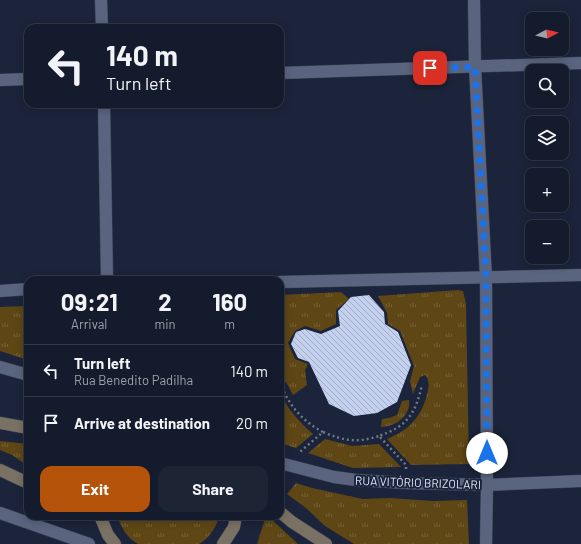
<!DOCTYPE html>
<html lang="en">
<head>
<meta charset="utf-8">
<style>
	:root { --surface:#141b2c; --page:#1d2434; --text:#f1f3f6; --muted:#9da1a9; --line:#333948; --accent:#b45309 }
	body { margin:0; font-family:Barlow,sans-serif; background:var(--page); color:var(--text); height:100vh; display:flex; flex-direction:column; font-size:15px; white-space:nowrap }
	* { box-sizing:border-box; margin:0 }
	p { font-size:13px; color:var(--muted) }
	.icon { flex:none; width:22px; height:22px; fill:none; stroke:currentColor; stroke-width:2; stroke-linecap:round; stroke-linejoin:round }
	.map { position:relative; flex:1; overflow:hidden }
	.side { position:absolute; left:24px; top:276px; width:260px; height:244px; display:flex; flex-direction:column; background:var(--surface); border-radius:12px; box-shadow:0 2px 10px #0003,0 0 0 1px var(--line) }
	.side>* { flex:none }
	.banner { position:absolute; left:24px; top:24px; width:260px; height:84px; border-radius:12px; box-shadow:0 2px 10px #0003,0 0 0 1px var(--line); background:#141b2c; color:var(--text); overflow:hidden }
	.needle { width:26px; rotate:83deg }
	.fabs { position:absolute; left:525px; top:12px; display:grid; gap:8px }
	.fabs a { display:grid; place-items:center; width:44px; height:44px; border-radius:8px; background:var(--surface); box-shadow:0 2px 10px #0003,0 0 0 1px var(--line); font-size:20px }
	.pin { position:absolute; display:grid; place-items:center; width:34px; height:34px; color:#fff; margin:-17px; border-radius:8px; box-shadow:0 2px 6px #0006 }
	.me { position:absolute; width:44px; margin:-22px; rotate:0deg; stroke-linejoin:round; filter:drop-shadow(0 0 3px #0008) }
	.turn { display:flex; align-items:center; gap:14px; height:84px; padding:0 16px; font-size:18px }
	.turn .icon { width:52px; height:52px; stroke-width:2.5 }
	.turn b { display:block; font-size:28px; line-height:34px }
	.eta { display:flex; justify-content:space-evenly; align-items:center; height:68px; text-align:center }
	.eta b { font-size:24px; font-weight:700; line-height:28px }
	.button { display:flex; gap:8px; margin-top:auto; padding:8px 16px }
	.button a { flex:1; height:46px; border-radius:12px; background:var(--accent); color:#fff; font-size:16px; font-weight:700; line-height:46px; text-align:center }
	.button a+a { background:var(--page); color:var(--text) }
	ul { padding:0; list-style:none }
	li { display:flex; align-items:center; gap:12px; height:52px; padding:0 16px; border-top:1px solid var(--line) }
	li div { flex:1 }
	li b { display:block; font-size:15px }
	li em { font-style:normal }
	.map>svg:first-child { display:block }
	.grass { fill:url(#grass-tufts) }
	.building { fill:url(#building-back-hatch) }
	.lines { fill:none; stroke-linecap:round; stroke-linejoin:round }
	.minor-casing { stroke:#3a4054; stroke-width:13 }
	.secondary-casing { stroke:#3a4054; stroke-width:13 }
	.path { stroke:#6e768a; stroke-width:2.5; stroke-dasharray:2 3; stroke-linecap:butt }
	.minor { stroke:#5a647f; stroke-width:12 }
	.secondary { stroke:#797163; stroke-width:12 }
	.route { stroke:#1a73e8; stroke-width:7; stroke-dasharray:0 12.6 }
	.labels { text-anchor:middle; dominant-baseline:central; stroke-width:4; stroke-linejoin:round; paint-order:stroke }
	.street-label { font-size:12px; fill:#e0e6f6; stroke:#1b243a }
</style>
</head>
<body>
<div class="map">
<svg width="581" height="544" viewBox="0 0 581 544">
	<defs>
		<pattern id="grass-tufts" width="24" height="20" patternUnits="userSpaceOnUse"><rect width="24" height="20" fill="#5e4715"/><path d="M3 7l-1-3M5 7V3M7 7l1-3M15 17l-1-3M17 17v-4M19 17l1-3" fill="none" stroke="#756238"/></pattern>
		<pattern id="building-back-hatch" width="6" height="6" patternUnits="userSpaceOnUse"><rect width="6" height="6" fill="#c3d0ee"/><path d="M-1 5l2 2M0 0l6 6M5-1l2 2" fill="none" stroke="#a3adc5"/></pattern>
	</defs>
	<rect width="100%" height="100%" fill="#1b243a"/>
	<!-- grass -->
	<g class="grass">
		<path d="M458,290L463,291L466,304L469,464L411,465L387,439C410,430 423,415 428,390C429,385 429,379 425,375L420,377L413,394L410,381L414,366L400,331L388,324L387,313L378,296Z"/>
		<polygon points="341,292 349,299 336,310 336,324 321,331 305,326 295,331 288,343 295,359 308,364 305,370 307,385 293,395 286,382 280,382 280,295"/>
		<polygon points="28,306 28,360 0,351 0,307"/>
		<path d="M280,394C289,410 299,422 313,434L296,448L280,443Z"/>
		<path d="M409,400C411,416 395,427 381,427L382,419L389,418L397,415L402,401Z"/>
		<polygon points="325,439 352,446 379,444 401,467 353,468 308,453"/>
		<polygon points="0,441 28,444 28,466 12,455 0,450"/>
		<polygon points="296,483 312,488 363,499 390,498 433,501 467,500 469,544 354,544 325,526 306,508 287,494"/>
		<path d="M117,516H220C216,526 210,538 199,544H138C127,538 121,527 117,516Z"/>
		<polygon points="266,516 268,516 298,544 257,544"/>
	</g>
	<!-- building -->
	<polygon class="building" points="369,295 384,312 385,324 398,332 411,365 397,402 377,413 354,416 329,404 309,362 298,358 291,344 296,332 305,329 321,334 340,326 338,311 351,297"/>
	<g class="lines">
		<defs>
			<g id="minor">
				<polyline points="101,0 102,28"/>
				<polyline points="474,0 475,67 486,278 487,485 486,544"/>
				<polyline points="280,73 581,63"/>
				<polyline points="0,80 28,79"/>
				<polyline points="104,104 107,280"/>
				<polyline points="280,282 581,275"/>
				<polyline points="0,291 28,289"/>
				<polyline points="0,367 28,375"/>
				<polyline points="280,463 334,477 356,480 406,483 487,485 581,481"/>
				<polyline points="0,513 89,544"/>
			</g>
			<g id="secondary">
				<polyline points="0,423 28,428"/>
				<polyline points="0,470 28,483"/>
				<polyline points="280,512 292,522 326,544"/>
				<polyline points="100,516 108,535 115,544"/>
				<polyline points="223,544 234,527 236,516"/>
			</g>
		</defs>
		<!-- minor casing -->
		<use href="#minor" class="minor-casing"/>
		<!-- secondary casing -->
		<use href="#secondary" class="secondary-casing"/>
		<!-- path -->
		<g class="path">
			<path d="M282,387C289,406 305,423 323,432L301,451L300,453"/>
			<path d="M323,432C344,441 357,443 379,436"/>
			<path d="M406,469V465L379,436C407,426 415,415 422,385"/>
		</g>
		<!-- minor -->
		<use href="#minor" class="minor"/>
		<!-- secondary -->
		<use href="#secondary" class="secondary"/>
	</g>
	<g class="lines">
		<!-- route -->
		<polyline class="route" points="430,68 475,67 486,278 487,453"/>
	</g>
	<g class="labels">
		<!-- street labels -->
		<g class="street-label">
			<text transform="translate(418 482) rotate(2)">RUA VITÓRIO BRIZOLARI</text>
		</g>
	</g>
</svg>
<div class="fabs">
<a><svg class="needle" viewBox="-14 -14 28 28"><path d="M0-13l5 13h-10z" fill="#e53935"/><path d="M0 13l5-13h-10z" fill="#9da1a9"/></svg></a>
<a><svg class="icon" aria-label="search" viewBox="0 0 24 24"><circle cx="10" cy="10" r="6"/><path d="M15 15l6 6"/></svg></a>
<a><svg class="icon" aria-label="layers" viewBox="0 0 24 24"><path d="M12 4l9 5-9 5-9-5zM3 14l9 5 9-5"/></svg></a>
<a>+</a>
<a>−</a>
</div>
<div class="pin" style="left:430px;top:68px;background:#d93025"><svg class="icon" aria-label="arrive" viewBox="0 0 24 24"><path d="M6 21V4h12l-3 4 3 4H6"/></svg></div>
<svg class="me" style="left:487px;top:453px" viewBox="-20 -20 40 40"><circle r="19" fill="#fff"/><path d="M0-13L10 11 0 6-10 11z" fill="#1a73e8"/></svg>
<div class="banner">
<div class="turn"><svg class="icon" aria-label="left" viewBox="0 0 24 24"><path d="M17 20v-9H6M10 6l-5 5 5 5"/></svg><div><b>140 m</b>Turn left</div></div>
</div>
<section class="side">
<div class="eta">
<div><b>09:21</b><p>Arrival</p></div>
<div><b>2</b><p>min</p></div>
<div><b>160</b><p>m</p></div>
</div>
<ul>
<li><svg class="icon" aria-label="left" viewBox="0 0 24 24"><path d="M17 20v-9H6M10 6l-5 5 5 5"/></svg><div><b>Turn left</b><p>Rua Benedito Padilha</p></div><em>140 m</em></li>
<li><svg class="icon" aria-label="arrive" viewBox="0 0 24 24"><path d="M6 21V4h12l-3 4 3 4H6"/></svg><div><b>Arrive at destination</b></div><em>20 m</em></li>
</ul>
<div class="button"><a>Exit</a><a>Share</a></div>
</section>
</div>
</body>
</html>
